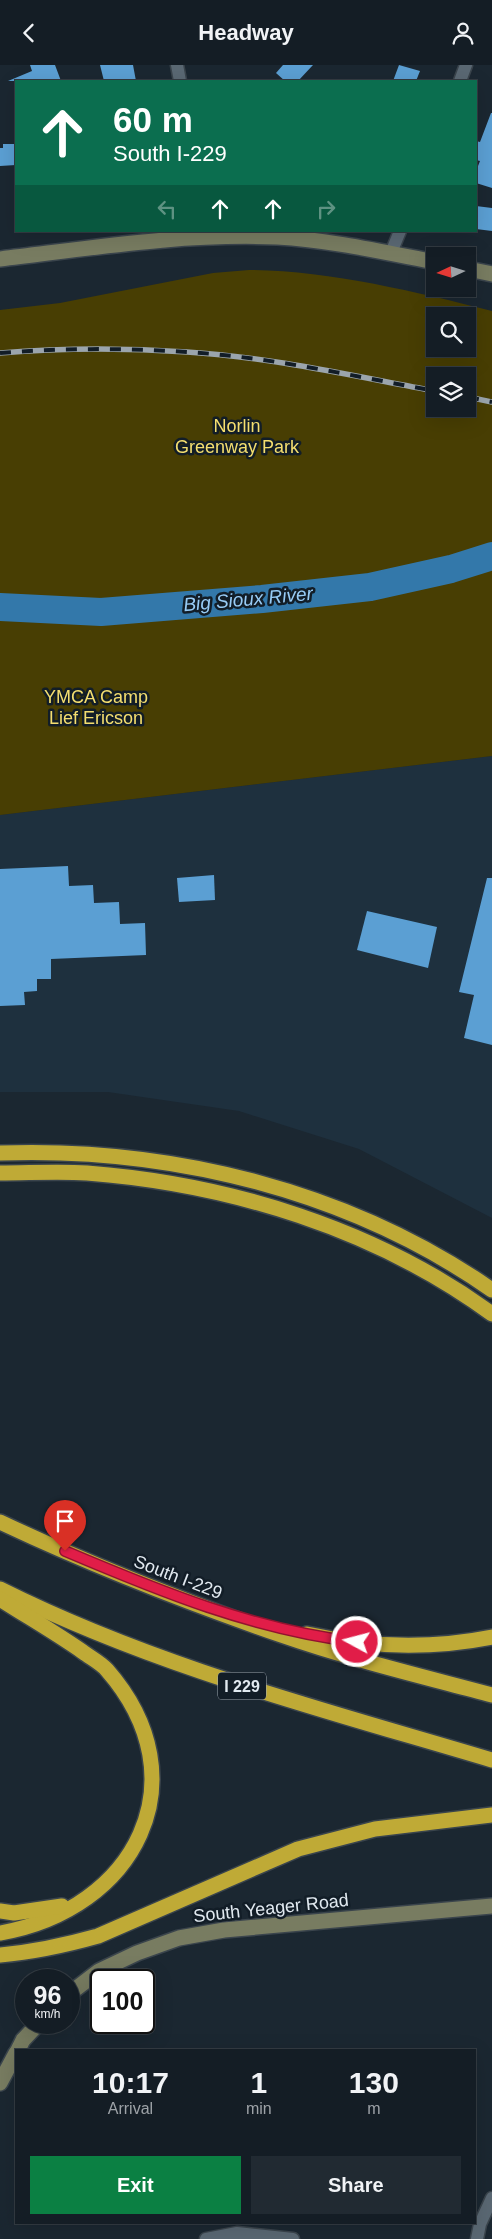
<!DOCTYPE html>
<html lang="en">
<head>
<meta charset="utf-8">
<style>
	:root { --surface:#141d25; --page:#212a32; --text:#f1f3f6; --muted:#9da2a7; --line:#333b42; --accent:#0b8043 }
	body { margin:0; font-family:Arial,sans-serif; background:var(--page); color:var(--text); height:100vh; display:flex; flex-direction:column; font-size:19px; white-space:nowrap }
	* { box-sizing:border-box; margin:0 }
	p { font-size:16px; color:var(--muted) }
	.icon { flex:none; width:28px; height:28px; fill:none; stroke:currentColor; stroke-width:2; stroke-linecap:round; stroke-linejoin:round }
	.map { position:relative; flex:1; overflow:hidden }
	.details { position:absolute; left:15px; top:1984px; width:461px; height:175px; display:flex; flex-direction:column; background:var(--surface); border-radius:0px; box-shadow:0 5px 20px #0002,0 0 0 1px var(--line) }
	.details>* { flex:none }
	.top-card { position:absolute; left:15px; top:15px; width:462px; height:152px; border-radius:0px; box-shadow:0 5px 20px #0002,0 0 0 1px var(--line); background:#0b6e4f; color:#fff; overflow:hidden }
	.needle { width:32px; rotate:266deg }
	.tools { position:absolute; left:426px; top:182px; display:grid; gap:10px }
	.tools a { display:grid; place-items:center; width:50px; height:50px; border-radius:0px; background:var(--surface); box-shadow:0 5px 20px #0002,0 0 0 1px var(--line); font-size:25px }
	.speed { position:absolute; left:15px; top:1904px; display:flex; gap:10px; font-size:25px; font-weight:700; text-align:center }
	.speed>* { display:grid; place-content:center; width:65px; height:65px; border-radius:50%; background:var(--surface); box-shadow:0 5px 20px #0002,0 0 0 1px var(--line); line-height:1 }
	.speed small { font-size:12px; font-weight:400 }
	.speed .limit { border:2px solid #111; border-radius:8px; background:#fff; color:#111 }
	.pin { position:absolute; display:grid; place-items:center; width:42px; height:42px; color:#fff; margin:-51px -21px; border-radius:50% 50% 50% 0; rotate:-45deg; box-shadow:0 0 5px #0007 }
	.pin .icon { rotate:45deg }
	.me { position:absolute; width:55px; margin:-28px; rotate:277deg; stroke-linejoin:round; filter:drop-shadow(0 0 4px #0008) }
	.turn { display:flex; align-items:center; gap:18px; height:105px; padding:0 15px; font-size:22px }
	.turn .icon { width:65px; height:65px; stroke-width:2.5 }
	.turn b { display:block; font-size:35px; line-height:42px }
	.lanes { display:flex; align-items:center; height:48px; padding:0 15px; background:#0003; justify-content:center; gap:25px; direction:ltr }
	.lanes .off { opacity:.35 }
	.eta { display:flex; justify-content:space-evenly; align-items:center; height:85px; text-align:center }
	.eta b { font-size:30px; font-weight:700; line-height:35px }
	.primary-button { display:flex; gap:10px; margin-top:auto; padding:10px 15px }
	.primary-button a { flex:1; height:58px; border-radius:0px; background:var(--accent); color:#fff; font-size:20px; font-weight:700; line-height:58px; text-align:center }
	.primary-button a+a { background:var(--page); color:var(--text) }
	header { display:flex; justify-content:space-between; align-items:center; height:65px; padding:0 15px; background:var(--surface); font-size:22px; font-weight:700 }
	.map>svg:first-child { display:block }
	.built { fill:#1e303e }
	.green { fill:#483e03; fill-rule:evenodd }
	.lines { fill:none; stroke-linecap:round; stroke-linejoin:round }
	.river { stroke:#3378aa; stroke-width:28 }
	.building { fill:#5b9fd3 }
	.street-casing { stroke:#3a444c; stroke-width:15 }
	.secondary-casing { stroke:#3a444c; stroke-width:18 }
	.highway-casing { stroke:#3a444c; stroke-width:18 }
	.street { stroke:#5a6873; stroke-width:12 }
	.secondary { stroke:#787c61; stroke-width:15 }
	.highway { stroke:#bfaa36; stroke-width:15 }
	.rail-casing { stroke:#9ba5ad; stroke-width:5.5 }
	.rail { stroke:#121d27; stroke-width:4; stroke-dasharray:11; stroke-linecap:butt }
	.route-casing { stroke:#92132f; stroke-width:12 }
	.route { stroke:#e11d48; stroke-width:9 }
	.labels { text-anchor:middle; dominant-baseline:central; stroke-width:5; stroke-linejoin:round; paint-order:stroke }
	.shield { fill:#121d27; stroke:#a3acb4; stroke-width:1 }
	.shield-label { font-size:16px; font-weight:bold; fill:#e1e9f0 }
	.park-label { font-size:18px; fill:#f4de6f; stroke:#121d27 }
	.street-label { font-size:18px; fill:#e1e9f0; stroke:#121d27 }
	.water-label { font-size:19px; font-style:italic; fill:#97cbf5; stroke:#121d27 }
</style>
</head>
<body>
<header><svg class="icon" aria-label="back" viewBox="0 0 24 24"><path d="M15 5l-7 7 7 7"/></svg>Headway<svg class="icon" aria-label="person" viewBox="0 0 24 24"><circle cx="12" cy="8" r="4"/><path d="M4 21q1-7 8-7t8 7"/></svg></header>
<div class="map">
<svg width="492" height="2174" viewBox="0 0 492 2174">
	<rect width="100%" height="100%" fill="#1b2731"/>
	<!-- built -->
	<polygon class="built" points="492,691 492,1153 359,1084 239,1046 108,1027 0,1027 0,750"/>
	<!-- green -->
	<path class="green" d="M249,205C326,205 417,227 492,246V691L0,750V245L60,238L213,208ZM435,251H468V284H435ZM435,311H468V344H435Z"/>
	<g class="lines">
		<!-- river -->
		<polyline class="river" points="0,542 101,547 262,534 370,522 451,504 492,491"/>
	</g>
	<!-- building -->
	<g class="building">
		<polygon points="30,0 55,0 61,16 8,16 32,6"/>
		<polygon points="100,0 133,0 136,16 104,16"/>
		<polygon points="283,0 313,0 298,16 285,16 276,8"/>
		<polygon points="399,0 420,6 416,16 393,16"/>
		<polygon points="491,48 492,48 492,123 476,118 476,106 480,96 476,95 476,76 480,77"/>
		<polygon points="3,79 16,79 16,100 0,101 0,83 3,83"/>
		<polygon points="476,141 492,143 492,166 476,164"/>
		<polygon points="68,801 69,821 93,820 94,838 119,837 120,859 145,858 146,890 51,894 51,914 37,914 37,926 24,927 25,940 0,941 0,804"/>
		<polygon points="214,810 215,835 179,837 177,813"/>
		<polygon points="487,813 492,813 492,980 464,973 474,930 459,927"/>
		<polygon points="367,846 437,862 428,903 357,885"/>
	</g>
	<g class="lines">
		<defs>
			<g id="street">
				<polyline points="177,0 180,16"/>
				<polyline points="460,16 466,0"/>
				<polyline points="391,188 400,166"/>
				<polyline points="206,2174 237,2168 293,2174"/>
				<polyline points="477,2174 480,2159 492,2133"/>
			</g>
			<g id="secondary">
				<path d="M0,194C92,183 184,168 277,172C330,175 383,187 435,197"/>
				<polyline points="468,204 492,209"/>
				<polyline points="69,1929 99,1906 137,1888 179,1873 224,1865 492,1841"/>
				<polyline points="18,1985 23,1975 39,1958"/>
				<polyline points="0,2018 16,1988"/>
			</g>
			<g id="highway">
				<path d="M0,1088C172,1082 350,1126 492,1225"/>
				<path d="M0,1108C29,1108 59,1106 87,1108C230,1119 376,1164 492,1249"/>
				<path d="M0,1457C91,1500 186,1537 281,1570C350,1594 421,1611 492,1630"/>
				<path d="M0,1524C156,1602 325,1645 492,1695"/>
				<path d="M0,1534C28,1552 56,1568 83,1587C91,1593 101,1598 107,1605C203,1715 135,1845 0,1868"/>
				<path d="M307,1569C367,1582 432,1584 492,1572"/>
				<polyline points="0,1846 14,1848 62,1841"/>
				<path d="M0,1890C34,1887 66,1880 98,1871L298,1784L375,1764L492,1750"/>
			</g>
		</defs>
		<!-- street casing -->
		<use href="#street" class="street-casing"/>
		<!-- secondary casing -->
		<use href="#secondary" class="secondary-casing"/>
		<!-- highway casing -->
		<use href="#highway" class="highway-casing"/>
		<!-- street -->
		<use href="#street" class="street"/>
		<!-- secondary -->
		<use href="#secondary" class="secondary"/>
		<!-- highway -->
		<use href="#highway" class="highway"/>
		<defs>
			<g id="rail">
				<path d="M0,288C62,283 125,283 187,287C270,292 353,311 435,326"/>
				<polyline points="468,332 492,337"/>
			</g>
		</defs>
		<!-- rail casing -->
		<use href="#rail" class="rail-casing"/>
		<!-- rail -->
		<use href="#rail" class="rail"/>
	</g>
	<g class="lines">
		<defs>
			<path id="route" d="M65,1486C159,1526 254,1565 357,1577"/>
		</defs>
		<!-- route casing -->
		<use href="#route" class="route-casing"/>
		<!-- route -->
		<use href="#route" class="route"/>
	</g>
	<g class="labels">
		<!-- shield labels -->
		<rect class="shield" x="218" y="1607.5" width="48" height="27" rx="4"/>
		<g class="shield-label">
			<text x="242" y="1621">I 229</text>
		</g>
		<!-- park labels -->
		<g class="park-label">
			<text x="237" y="361">Norlin<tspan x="237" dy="21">Greenway Park</tspan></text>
			<text x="96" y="632">YMCA Camp<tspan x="96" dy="21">Lief Ericson</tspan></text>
		</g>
		<!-- street labels -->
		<g class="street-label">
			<text transform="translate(178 1512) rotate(21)">South I-229</text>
			<text transform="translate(271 1843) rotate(-6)">South Yeager Road</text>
		</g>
		<!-- water labels -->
		<g class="water-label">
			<text transform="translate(248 534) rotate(-5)">Big Sioux River</text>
		</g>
	</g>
</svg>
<div class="tools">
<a><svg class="needle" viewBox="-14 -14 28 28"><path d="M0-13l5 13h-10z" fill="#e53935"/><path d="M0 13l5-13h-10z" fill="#9da2a7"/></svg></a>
<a><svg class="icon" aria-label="search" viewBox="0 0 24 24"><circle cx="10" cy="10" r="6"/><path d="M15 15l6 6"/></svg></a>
<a><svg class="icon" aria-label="layers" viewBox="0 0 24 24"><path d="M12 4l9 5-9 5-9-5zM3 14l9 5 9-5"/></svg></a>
</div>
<div class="speed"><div>96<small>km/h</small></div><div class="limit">100</div></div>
<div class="pin" style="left:65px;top:1486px;background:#d93025"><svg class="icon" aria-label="arrive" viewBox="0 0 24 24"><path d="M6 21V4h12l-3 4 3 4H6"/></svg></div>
<svg class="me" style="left:357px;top:1577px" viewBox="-20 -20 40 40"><circle r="17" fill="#e11d48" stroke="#fff" stroke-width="3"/><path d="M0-11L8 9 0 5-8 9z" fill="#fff"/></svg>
<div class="top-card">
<div class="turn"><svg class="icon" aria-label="ahead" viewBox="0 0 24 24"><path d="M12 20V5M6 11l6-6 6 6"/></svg><div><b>60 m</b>South I-229</div></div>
<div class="lanes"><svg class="icon off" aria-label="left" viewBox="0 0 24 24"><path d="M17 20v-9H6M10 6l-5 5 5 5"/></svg><svg class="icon" aria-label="ahead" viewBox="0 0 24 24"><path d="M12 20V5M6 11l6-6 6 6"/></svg><svg class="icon" aria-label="ahead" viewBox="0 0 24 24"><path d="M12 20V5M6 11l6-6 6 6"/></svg><svg class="icon off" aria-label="right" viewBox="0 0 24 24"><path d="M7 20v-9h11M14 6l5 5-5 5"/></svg></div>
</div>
<section class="details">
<div class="eta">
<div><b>10:17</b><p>Arrival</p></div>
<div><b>1</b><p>min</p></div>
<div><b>130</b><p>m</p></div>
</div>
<div class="primary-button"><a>Exit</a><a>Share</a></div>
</section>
</div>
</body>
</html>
